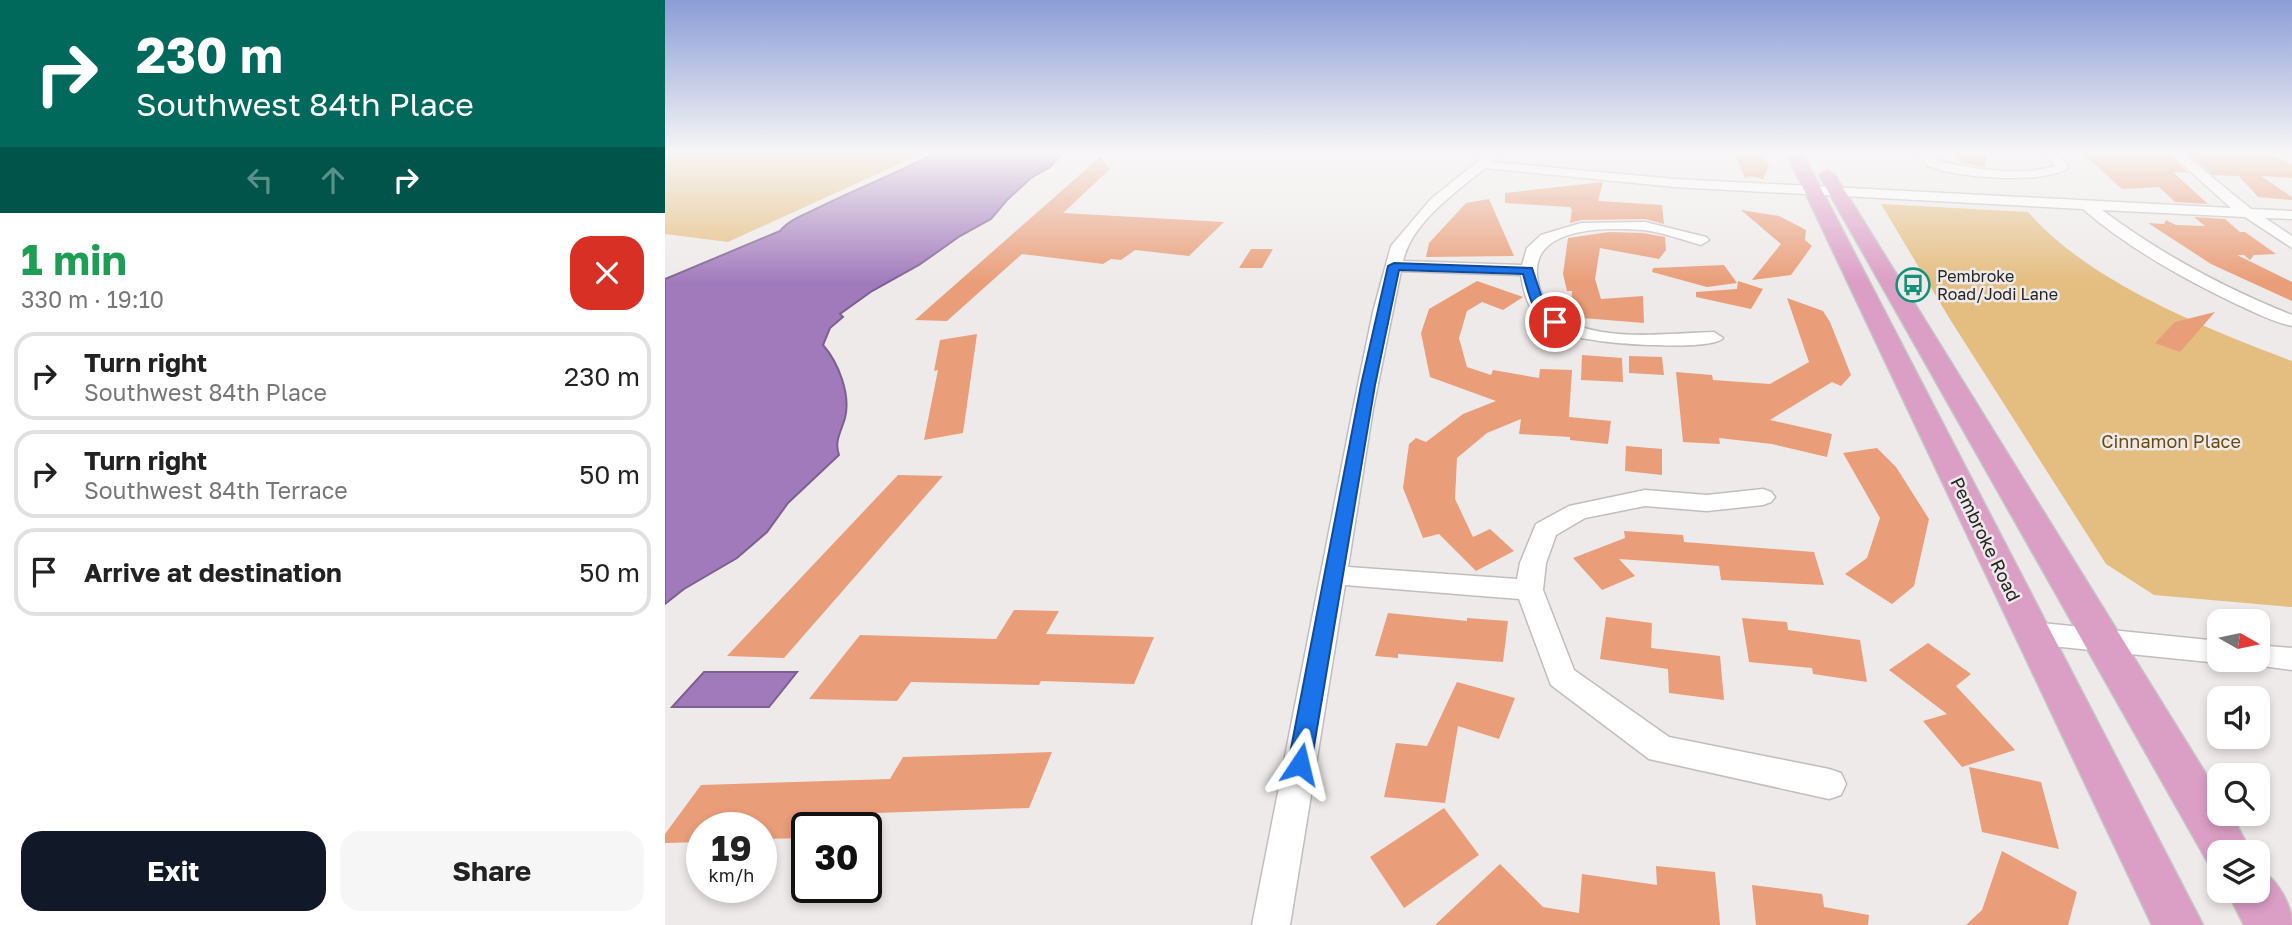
<!DOCTYPE html>
<html lang="en">
<head>
<meta charset="utf-8">
<style>
	:root { --surface:#fff; --page:#f6f6f6; --text:#222; --muted:#767676; --line:#e0e0e0; --accent:#111827 }
	body { margin:0; font-family:"Golos Text",sans-serif; background:var(--page); color:var(--text); height:100vh; display:flex; flex-direction:column; font-size:26px; white-space:nowrap }
	* { box-sizing:border-box; margin:0 }
	p { font-size:23px; color:var(--muted) }
	.icon { flex:none; width:38px; height:38px; fill:none; stroke:currentColor; stroke-width:2; stroke-linecap:round; stroke-linejoin:round }
	.map { position:relative; flex:1; overflow:hidden }
	.drawer { display:flex; flex-direction:column; background:var(--surface); width:665px }
	.drawer>* { flex:none }
	.hud { background:#00695c; color:#fff; overflow:hidden }
	.needle { width:46px; rotate:99deg }
	.tools { position:absolute; left:1542px; top:609px; display:grid; gap:14px }
	.tools a { display:grid; place-items:center; width:63px; height:63px; border-radius:14px; background:var(--surface); box-shadow:0 4px 10px #0003; font-size:35px }
	.speed { position:absolute; left:21px; top:812px; display:flex; gap:14px; font-size:35px; font-weight:700; text-align:center }
	.speed>* { display:grid; place-content:center; width:91px; height:91px; border-radius:50%; background:var(--surface); box-shadow:0 4px 10px #0003; line-height:1 }
	.speed small { font-size:18px; font-weight:400 }
	.speed .limit { border:4px solid #111; border-radius:10px; background:#fff; color:#111 }
	.pin { position:absolute; display:grid; place-items:center; width:60px; height:60px; color:#fff; margin:-30px; border:4px solid #fff; border-radius:50%; box-shadow:0 2px 7px #0007 }
	.me { position:absolute; width:77px; margin:-38px; rotate:10deg; stroke-linejoin:round; filter:drop-shadow(0 0 5px #0008) }
	.turn { display:flex; align-items:center; gap:24px; height:147px; padding:0 21px; font-size:32px }
	.turn .icon { width:91px; height:91px; stroke-width:2.5 }
	.turn b { display:block; font-size:49px; line-height:60px }
	.lanes { display:flex; align-items:center; height:66px; padding:0 21px; background:#0003; justify-content:center; gap:35px; direction:ltr }
	.lanes .off { opacity:.35 }
	.round { display:grid; place-items:center; flex:none; width:74px; height:74px; border-radius:21px; background:var(--page) }
	.summary { display:flex; align-items:center; justify-content:space-between; height:119px; padding:0 21px }
	h1 { font-size:42px; font-weight:700; line-height:52px; color:#1e9e55 }
	.cta { display:flex; gap:14px; margin-top:auto; padding:14px 21px }
	.cta a { flex:1; height:80px; border-radius:21px; background:var(--accent); color:#fff; font-size:28px; font-weight:700; line-height:80px; text-align:center }
	.cta a+a { background:var(--page); color:var(--text) }
	ul { padding:0; list-style:none }
	li { display:flex; align-items:center; gap:21px; height:88px; margin:0 14px 10px; padding:0 7px; border:4px solid var(--line); border-radius:21px }
	li div { flex:1 }
	li b { display:block; font-size:26px }
	li em { font-style:normal }
	main { display:flex; flex:1; min-height:0 }
	.map>svg:first-child { display:block }
	.green { fill:#e4bd80 }
	.water { fill:#a17abc; stroke:#7c608e; stroke-width:2 }
	.building { fill:#e99d78 }
	.lines { fill:none; stroke-linecap:round; stroke-linejoin:round }
	.minor-casing { stroke:#c2bdbd; stroke-width:3 }
	.major-casing { stroke:#c6c6c6; stroke-width:3 }
	.minor { fill:#fff; fill-rule:evenodd }
	.major { fill:#db9ec5; fill-rule:evenodd }
	.route { fill:#1a73e8; stroke:#114b97; stroke-width:2 }
	.labels { text-anchor:middle; dominant-baseline:central; stroke-width:5; stroke-linejoin:round; paint-order:stroke }
	.far-poi-label { font-size:16px; fill:#252323; stroke:#efeaea; text-anchor:start }
	.park-label { font-size:18px; fill:#684a12; stroke:#efeaea }
	.street-label { font-size:18px; fill:#252323; stroke:#efeaea }
</style>
</head>
<body>
<main>
<section class="drawer">
<div class="hud">
<div class="turn"><svg class="icon" aria-label="right" viewBox="0 0 24 24"><path d="M7 20v-9h11M14 6l5 5-5 5"/></svg><div><b>230 m</b>Southwest 84th Place</div></div>
<div class="lanes"><svg class="icon off" aria-label="left" viewBox="0 0 24 24"><path d="M17 20v-9H6M10 6l-5 5 5 5"/></svg><svg class="icon off" aria-label="ahead" viewBox="0 0 24 24"><path d="M12 20V5M6 11l6-6 6 6"/></svg><svg class="icon" aria-label="right" viewBox="0 0 24 24"><path d="M7 20v-9h11M14 6l5 5-5 5"/></svg></div>
</div>
<div class="summary"><div><h1>1 min</h1><p>330 m · 19:10</p></div><a class="round" style="background:#d93025;color:#fff"><svg class="icon" aria-label="close" viewBox="0 0 24 24"><path d="M6 6l12 12M18 6L6 18"/></svg></a></div>
<ul>
<li><svg class="icon" aria-label="right" viewBox="0 0 24 24"><path d="M7 20v-9h11M14 6l5 5-5 5"/></svg><div><b>Turn right</b><p>Southwest 84th Place</p></div><em>230 m</em></li>
<li><svg class="icon" aria-label="right" viewBox="0 0 24 24"><path d="M7 20v-9h11M14 6l5 5-5 5"/></svg><div><b>Turn right</b><p>Southwest 84th Terrace</p></div><em>50 m</em></li>
<li><svg class="icon" aria-label="arrive" viewBox="0 0 24 24"><path d="M6 21V4h12l-3 4 3 4H6"/></svg><div><b>Arrive at destination</b></div><em>50 m</em></li>
</ul>
<div class="cta"><a>Exit</a><a>Share</a></div>
</section>
<div class="map">
<svg width="1627" height="925" viewBox="0 0 1627 925">
	<rect width="100%" height="100%" fill="#efeaea"/>
	<!-- green -->
	<g class="green">
		<polygon points="0,154 256,154 63,242 0,234"/>
		<path d="M1216,204L1363,212C1425,283 1540,328 1627,361V607L1489,595L1441,564L1286,321Z"/>
	</g>
	<!-- water -->
	<g class="water">
		<path d="M268,154H397L385,167L366,178L342,200L326,219L295,236L254,265L207,291L175,314L178,317L165,328L158,345C173,362 186,394 180,418C176,432 169,441 174,455L123,503L102,532L72,558L19,589L0,604V279L115,231C124,220 140,214 153,208C191,189 231,174 268,154Z"/>
		<polygon points="39,672 132,672 104,707 7,707"/>
	</g>
	<!-- building -->
	<g class="building">
		<polygon points="1070,154 1098,154 1104,166 1098,179 1086,176 1080,178"/>
		<polygon points="1290,154 1322,154 1320,167 1298,163"/>
		<polygon points="1418,154 1504,154 1523,173 1508,172 1543,204 1510,202 1494,187 1457,189"/>
		<polygon points="1523,154 1606,154 1627,165 1627,178 1596,176 1627,197 1627,200 1593,197 1574,176 1548,175"/>
		<polygon points="435,157 445,169 398,213 559,222 524,256 470,250 456,260 446,259 438,264 357,254 282,321 250,320"/>
		<polygon points="938,182 933,201 997,205 999,224 980,219 916,220 905,223 907,210 905,207 840,203 840,193"/>
		<polygon points="824,199 849,256 761,257 764,243 801,203"/>
		<polygon points="1076,210 1114,216 1141,230 1140,240 1147,246 1126,275 1087,280 1116,244"/>
		<polygon points="1529,217 1560,219 1575,232 1580,232 1611,254 1589,255 1585,260 1579,255 1572,255 1627,282 1627,301 1546,264 1483,223 1499,224 1501,220 1511,225 1540,226"/>
		<polygon points="944,232 978,233 1000,237 1001,250 994,259 935,248 930,279 936,299 978,296 979,323 905,317 907,291 902,291 898,274 903,238"/>
		<polygon points="586,249 608,249 597,268 574,268"/>
		<polygon points="1059,265 1072,283 1042,287 987,272 988,268"/>
		<polygon points="812,281 858,297 838,310 817,302 802,311 794,338 802,367 826,375 828,370 874,378 875,369 907,370 904,417 946,421 943,444 905,440 905,437 854,434 856,419 822,433 792,458 790,499 808,537 825,529 849,551 811,571 774,534 758,538 738,488 744,444 751,438 761,442 798,414 831,401 765,377 756,333 764,309"/>
		<polygon points="1073,281 1098,289 1086,309 1031,297 1031,292 1072,289"/>
		<polygon points="1122,298 1158,311 1165,322 1186,375 1176,386 1167,382 1105,420 1167,434 1162,457 1107,444 1054,438 1055,444 1018,442 1011,372 1047,375 1048,380 1105,384 1144,362"/>
		<polygon points="1550,312 1515,352 1490,343 1510,322"/>
		<polygon points="312,334 298,433 259,440 273,370 269,371 275,340"/>
		<polygon points="917,355 957,358 958,382 916,380"/>
		<polygon points="964,356 997,357 999,375 964,373"/>
		<polygon points="961,446 997,449 997,475 960,471"/>
		<polygon points="1212,448 1231,467 1264,519 1249,586 1227,604 1180,574 1202,558 1215,518 1178,453"/>
		<polygon points="233,475 278,476 119,658 62,656"/>
		<polygon points="959,531 1018,535 1019,542 1149,552 1159,585 1056,580 1054,566 954,559 970,576 937,590 908,558 960,538"/>
		<polygon points="349,610 394,611 381,634 489,637 469,684 376,681 374,685 246,682 232,701 144,699 195,635 331,639"/>
		<polygon points="723,613 802,621 802,618 843,621 838,662 733,654 733,658 710,656"/>
		<polygon points="941,617 987,623 986,648 1055,656 1059,700 1004,693 1003,669 935,659"/>
		<polygon points="1077,618 1122,622 1123,630 1195,640 1202,682 1148,674 1147,668 1084,662"/>
		<polygon points="1263,643 1306,674 1291,686 1350,750 1297,767 1258,721 1282,714 1224,670"/>
		<polygon points="792,682 850,698 834,739 793,726 780,803 719,797 731,743 762,746"/>
		<polygon points="387,752 364,808 210,813 202,828 142,828 142,838 96,839 96,828 37,828 37,842 0,843 0,834 36,785 225,779 238,757"/>
		<polygon points="1304,767 1376,782 1394,849 1317,832"/>
		<polygon points="779,808 814,855 739,908 705,857"/>
		<polygon points="1337,851 1412,892 1403,925 1301,925 1317,910"/>
		<polygon points="835,864 878,907 914,913 917,874 992,885 991,866 1050,872 1055,925 770,925"/>
		<polygon points="1087,885 1157,894 1159,907 1204,915 1203,925 1091,925"/>
	</g>
	<g class="lines">
		<defs>
			<g id="minor">
				<path d="M822,154H835L827,162L1010,179L1566,208L1506,154H1519L1586,209L1627,211V219L1600,218L1627,236V248L1580,217L1437,210C1496,254 1559,288 1627,315V326C1608,322 1589,312 1571,304C1517,278 1463,248 1418,209L1010,187L820,168C790,193 747,222 738,261L857,265L862,248L876,235L916,223L980,222L1041,237L1044,240L1036,245C1018,240 997,232 978,230C941,227 861,226 873,282C878,304 889,317 910,325C952,341 1005,333 1049,332L1058,338C1047,351 950,344 929,340C913,338 891,333 878,323C863,310 859,294 856,275L736,271L708,409L683,567L852,579L855,563L871,524L904,506L980,490L1042,495L1098,489L1106,492L1110,497L1106,502L1098,505L1042,511L980,506L920,518L891,535L881,563L878,590L909,670L1004,737L1164,769L1176,773L1181,784L1176,795L1164,799L984,759L886,685L854,599L680,585L625,925H587L688,409L708,312L726,246L766,199Z"/>
				<path d="M1253,154C1266,153 1271,161 1283,163C1315,170 1359,176 1390,166L1380,154H1392L1404,167C1384,185 1289,178 1264,166C1259,163 1256,158 1253,154Z"/>
				<polygon points="1367,622 1554,641 1554,660 1564,660 1554,663 1367,644 1357,641 1353,633 1357,625"/>
				<polygon points="1592,645 1627,648 1627,670 1582,664 1579,660 1592,660"/>
			</g>
			<g id="major">
				<polygon points="1122,154 1138,154 1538,925 1487,925"/>
				<polygon points="1162,170 1170,175 1554,795 1554,814 1566,814 1586,852 1554,852 1554,871 1546,868 1154,175"/>
				<path d="M1592,869C1612,877 1627,905 1627,925H1579L1562,891H1592Z"/>
			</g>
		</defs>
		<!-- minor casing -->
		<use href="#minor" class="minor-casing"/>
		<!-- major casing -->
		<use href="#major" class="major-casing"/>
		<!-- minor -->
		<use href="#minor" class="minor"/>
		<!-- major -->
		<use href="#major" class="major"/>
	</g>
	<!-- sky -->
	<linearGradient id="sky" x2="0" y2="1"><stop stop-color="#8b9dd6"/><stop offset="0.54" stop-color="#f8f6f6"/><stop offset="1" stop-color="#f8f6f6" stop-opacity="0"/></linearGradient>
	<rect width="1627" height="283" fill="url(#sky)"/>
	<!-- route -->
	<path class="route" d="M729,263L867,268L880,307L896,322L890,326C867,318 864,294 858,274L734,270L710,385L646,764L643,771L635,774L627,771L623,764L696,385L723,266Z"/>
	<!-- icons -->
	<defs>
		<symbol id="bus-ring" viewBox="-11 -11 22 22"><circle r="9.5" fill="#efeaea" stroke="#139279" stroke-width="1.5"/><path d="M-5-6H5V4H4V6H2V4H-2V6H-4V4H-5ZM-3.5-4V0h7V-4ZM-3.5 1.2v1.5H-2V1.2ZM2 1.2v1.5H3.5V1.2Z" fill="#139279"/></symbol>
	</defs>
	<g fill-rule="evenodd">
		<use href="#bus-ring" x="1229" y="266" width="38" height="38"/>
	</g>
	<g class="labels">
		<!-- far-poi labels -->
		<g class="far-poi-label">
			<text x="1272" y="276">Pembroke<tspan x="1272" dy="18">Road/Jodi Lane</tspan></text>
		</g>
		<!-- park labels -->
		<g class="park-label">
			<text x="1506" y="441">Cinnamon Place</text>
		</g>
		<!-- street labels -->
		<g class="street-label">
			<text transform="translate(1321 539) rotate(64)">Pembroke Road</text>
		</g>
	</g>
</svg>
<div class="tools">
<a><svg class="needle" viewBox="-14 -14 28 28"><path d="M0-13l5 13h-10z" fill="#e53935"/><path d="M0 13l5-13h-10z" fill="#767676"/></svg></a>
<a><svg class="icon" aria-label="sound" viewBox="0 0 24 24"><path d="M4 9h4l5-4v14l-5-4H4zM17 9q2 3 0 6"/></svg></a>
<a><svg class="icon" aria-label="search" viewBox="0 0 24 24"><circle cx="10" cy="10" r="6"/><path d="M15 15l6 6"/></svg></a>
<a><svg class="icon" aria-label="layers" viewBox="0 0 24 24"><path d="M12 4l9 5-9 5-9-5zM3 14l9 5 9-5"/></svg></a>
</div>
<div class="speed"><div>19<small>km/h</small></div><div class="limit">30</div></div>
<div class="pin" style="left:890px;top:322px;background:#d93025"><svg class="icon" aria-label="arrive" viewBox="0 0 24 24"><path d="M6 21V4h12l-3 4 3 4H6"/></svg></div>
<svg class="me" style="left:635px;top:764px" viewBox="-20 -20 40 40"><path d="M0-17L14 15 0 8-14 15z" fill="#1a73e8" stroke="#fff" stroke-width="4"/></svg>
</div>
</main>
</body>
</html>
